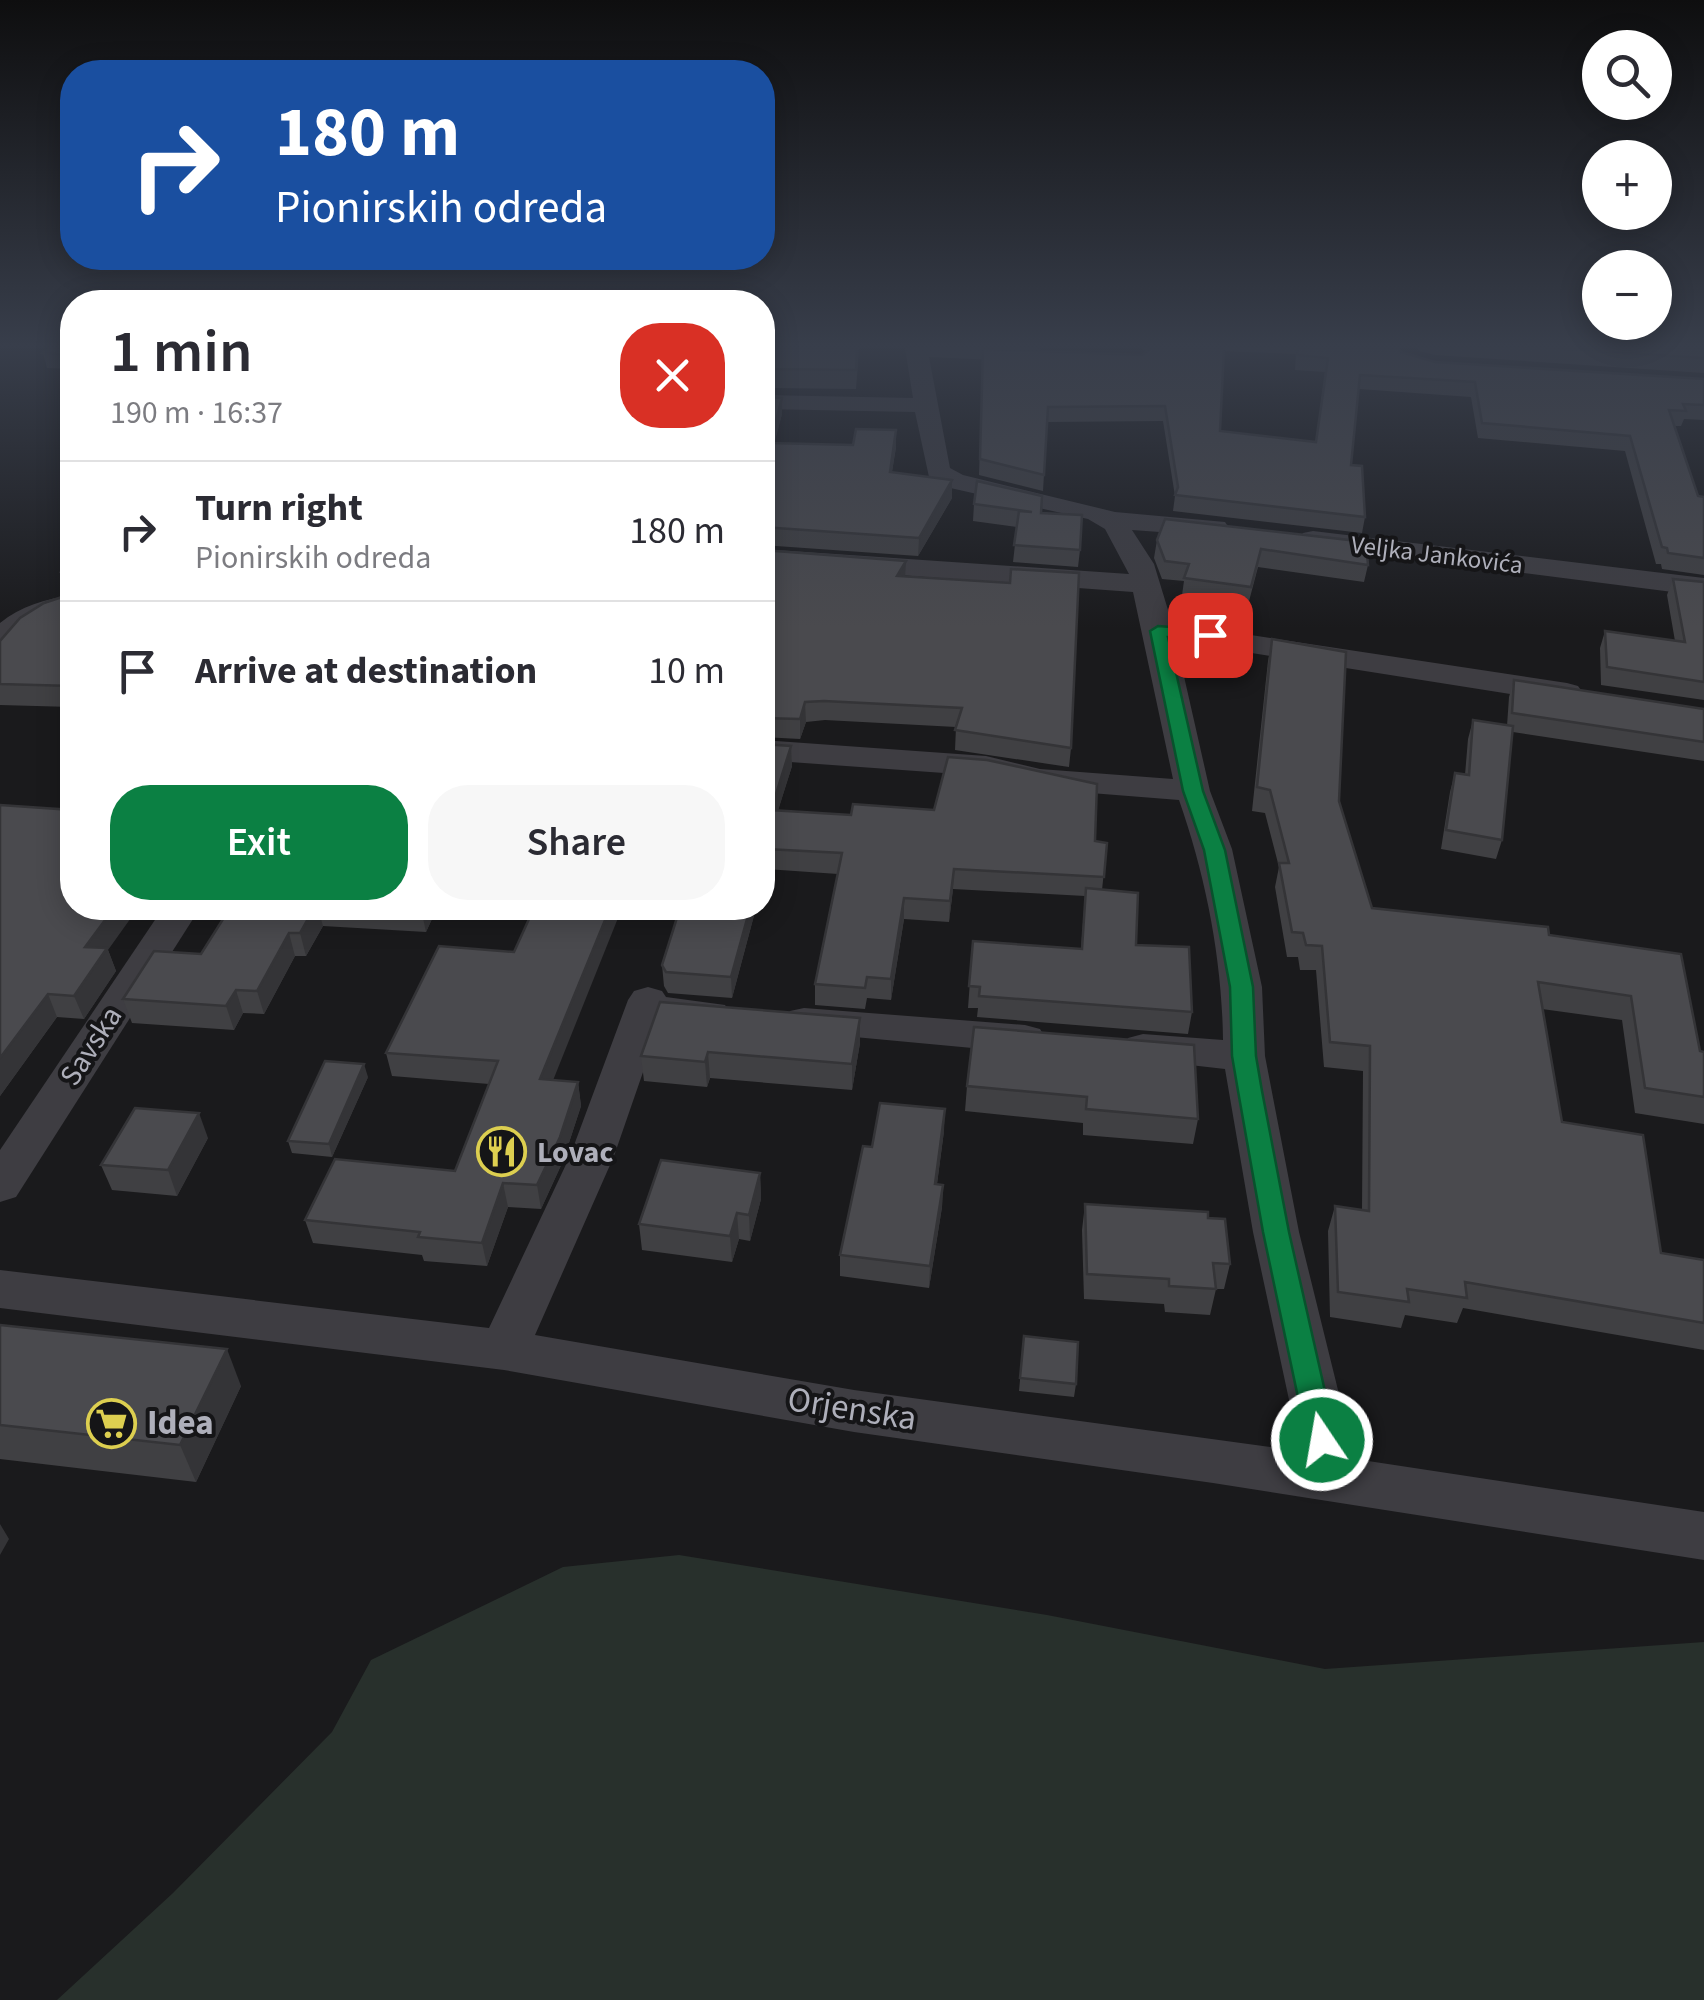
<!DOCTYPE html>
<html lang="en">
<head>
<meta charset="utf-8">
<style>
	:root { --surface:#fff; --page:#f7f7f7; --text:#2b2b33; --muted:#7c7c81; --line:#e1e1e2; --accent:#0b8043 }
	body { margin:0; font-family:"Source Sans 3",sans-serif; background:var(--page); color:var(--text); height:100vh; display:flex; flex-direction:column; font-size:38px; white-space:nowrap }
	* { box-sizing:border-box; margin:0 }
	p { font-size:32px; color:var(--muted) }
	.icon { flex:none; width:55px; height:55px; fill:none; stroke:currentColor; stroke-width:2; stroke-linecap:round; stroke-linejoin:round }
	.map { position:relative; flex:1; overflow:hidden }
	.side { position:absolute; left:60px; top:290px; width:715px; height:630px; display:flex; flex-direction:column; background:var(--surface); border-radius:40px; box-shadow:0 5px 25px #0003 }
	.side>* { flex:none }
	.hud { position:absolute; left:60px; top:60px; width:715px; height:210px; border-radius:40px; box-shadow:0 5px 25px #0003; background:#1a4fa0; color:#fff; overflow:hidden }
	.fabs { position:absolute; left:1582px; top:30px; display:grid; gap:20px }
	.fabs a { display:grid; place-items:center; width:90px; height:90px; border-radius:50%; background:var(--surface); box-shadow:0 5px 25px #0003; font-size:50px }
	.pin { position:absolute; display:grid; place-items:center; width:85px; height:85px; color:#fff; margin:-42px; border-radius:20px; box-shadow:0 5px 15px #0006 }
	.me { position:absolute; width:110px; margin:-55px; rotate:348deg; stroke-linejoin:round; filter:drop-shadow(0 0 8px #0008) }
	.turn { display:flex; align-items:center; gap:35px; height:210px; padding:0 50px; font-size:45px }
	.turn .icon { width:130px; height:130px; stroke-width:2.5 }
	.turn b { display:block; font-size:70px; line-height:85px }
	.round { display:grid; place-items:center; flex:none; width:105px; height:105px; border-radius:40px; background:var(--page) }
	.headline { display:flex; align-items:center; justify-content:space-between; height:170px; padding:0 50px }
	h1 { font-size:60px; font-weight:600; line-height:75px }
	.button { display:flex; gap:20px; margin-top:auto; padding:20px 50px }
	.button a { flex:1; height:115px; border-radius:40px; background:var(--accent); color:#fff; font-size:40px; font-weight:600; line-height:115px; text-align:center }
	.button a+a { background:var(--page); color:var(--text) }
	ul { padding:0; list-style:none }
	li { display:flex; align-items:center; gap:30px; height:140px; padding:0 50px; border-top:2px solid var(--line) }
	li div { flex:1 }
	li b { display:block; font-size:38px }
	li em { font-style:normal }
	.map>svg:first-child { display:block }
	.green { fill:#28302c }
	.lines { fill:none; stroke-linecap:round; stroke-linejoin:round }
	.minor { fill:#3e3d42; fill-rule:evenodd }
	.wall { fill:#404043; fill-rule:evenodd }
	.shaded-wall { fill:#343437 }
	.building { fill:#4a4a4e; stroke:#343437; stroke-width:2.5 }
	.route { fill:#0b8043; stroke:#07532c; stroke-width:2.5 }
	.labels { text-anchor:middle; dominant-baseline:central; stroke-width:8; stroke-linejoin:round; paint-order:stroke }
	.far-street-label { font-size:25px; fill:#aeafba; stroke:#151517 }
	.street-label { font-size:30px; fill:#aeafba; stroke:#151517 }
	.poi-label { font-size:30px; font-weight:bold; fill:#aeafba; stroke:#151517; text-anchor:start }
	.near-street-label { font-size:35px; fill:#aeafba; stroke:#151517 }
	.near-poi-label { font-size:35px; font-weight:bold; fill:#aeafba; stroke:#151517; text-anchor:start }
</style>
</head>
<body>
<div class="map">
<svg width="1704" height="2000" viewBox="0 0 1704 2000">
	<rect width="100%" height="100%" fill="#1a1a1c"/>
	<!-- green -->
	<polygon class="green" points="679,1555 1047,1615 1325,1669 1704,1642 1704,2000 57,2000 173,1893 332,1732 371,1660 563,1567"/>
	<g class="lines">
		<!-- minor -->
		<g class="minor">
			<path d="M905,348H1038L1049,355L1038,362L929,357L950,468L963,475L1115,512L1225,522L1229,528L1215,536L1132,530L1154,564L1172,623L1567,683L1578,686L1583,693L1578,700L1567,703L1176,641L1210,791L1232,849L1262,987L1265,1056L1299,1232L1355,1459L1704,1512V1560L1213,1483L854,1432L504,1370L0,1308V1270L489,1328L570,1156L628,1000L634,991L648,987L662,991L666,997L725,1005L731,1014L725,1023L711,1027L660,1023L614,1156L535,1335L854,1390L1300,1451L1253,1232L1225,1069L1128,1058L1122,1048L1128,1038L1143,1034L1223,1040C1222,959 1206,877 1179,800L1040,789L986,776L762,760V740L986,756L1040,769L1173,779L1133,592L762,565V549L1129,574L1105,529L1088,519L946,487L929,477L915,412L762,409V395L913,398Z"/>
			<polygon points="1313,531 1704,578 1704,596 1303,545 1299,539 1303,533"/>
			<path d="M72,595V613C36,619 25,643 0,649V623C21,606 45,599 72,595Z"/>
			<polygon points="163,908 200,908 16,1197 0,1202 0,1150"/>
			<polygon points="804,1008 1025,1025 1040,1029 1046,1039 1040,1049 1025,1053 790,1031 784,1021 790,1011"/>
		</g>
	</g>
	<!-- wall -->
	<g class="wall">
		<polygon points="72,348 72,369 47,368 43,353"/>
		<polygon points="769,348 859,348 856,389 771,388"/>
		<path d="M1126,348H1399L1401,352L1435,362L1704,379V420L1684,419L1681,426H1674L1698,496L1704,497V575L1662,569L1661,564H1656L1625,451L1478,438L1471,397L1359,389L1351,465L1365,517L1362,533L1173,511L1175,496L1163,421L1047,422L1043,491L979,475L983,349L1142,355L1147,352L1141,348ZM1223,351L1296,354L1295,370L1325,372L1316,442L1220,431Z"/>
		<polygon points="1417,348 1704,348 1704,373 1435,355 1420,351"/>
		<polygon points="762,397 782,398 782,414 774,443 896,447 892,472 952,480 952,498 918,556 762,545"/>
		<polygon points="974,504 1041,513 1080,550 1078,567 1013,562 1017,527 973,521"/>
		<polygon points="1165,519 1368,565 1364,582 1258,567 1248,605 1182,595 1184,581 1162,579 1154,558 1157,540"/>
		<polygon points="762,550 905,576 1071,748 1069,767 955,750 956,727 825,720 806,722 800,739 762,737"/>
		<polygon points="72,558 72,707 0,705 0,641 68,595 61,572"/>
		<polygon points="1673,579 1704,582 1704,700 1601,685 1600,648 1605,631 1675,641 1667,595"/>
		<polygon points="1272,639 1339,801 1372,908 1681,954 1700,1051 1704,1052 1704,1124 1635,1113 1622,1020 1542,1009 1562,1122 1661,1253 1704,1260 1704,1350 1463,1308 1457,1323 1405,1315 1401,1328 1330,1317 1328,1231 1335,1206 1362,1210 1363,1071 1324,1067 1316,970 1300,970 1298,957 1287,957 1275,887 1279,867 1265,813 1252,811 1268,661"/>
		<polygon points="1514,680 1704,709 1704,761 1513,732 1502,840 1496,859 1441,849 1450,792 1455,773 1465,775 1468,739 1473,720 1507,726 1509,697"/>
		<polygon points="762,744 791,746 792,766 778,810 1107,843 1102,890 1136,945 1192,1012 1188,1034 977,1017 978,1008 968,1008 973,941 1081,949 1085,896 953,889 949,922 904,919 891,1000 867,998 865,1009 815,1005 815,984 838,874 766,869 762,884"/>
		<polygon points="0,805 108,950 116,971 84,1019 57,1017 0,1096"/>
		<polygon points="230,908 437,908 426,932 323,926 306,956 295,956 264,1014 243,1013 234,1030 132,1023 123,999 201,954"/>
		<polygon points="680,908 756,908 732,998 668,993 664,986 662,965"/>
		<polygon points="514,952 553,1080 578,1082 581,1106 563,1161 541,1209 508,1207 487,1266 424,1261 422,1255 313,1243 305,1220 455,1171 489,1084 392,1076 386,1053"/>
		<polygon points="860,1043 852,1090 710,1078 707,1087 644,1081 641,1056"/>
		<polygon points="1194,1045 1198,1119 1193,1144 1083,1135 1083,1123 965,1111 967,1086"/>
		<polygon points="368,1077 332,1157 292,1153 288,1141"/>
		<polygon points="944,1131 937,1184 943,1185 942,1207 929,1288 840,1276 840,1255 872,1147"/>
		<polygon points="208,1138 177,1196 112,1190 101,1165"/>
		<polygon points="760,1173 761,1199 750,1241 739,1239 732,1262 642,1250 639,1224"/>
		<polygon points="1085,1204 1208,1218 1230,1264 1224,1289 1216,1289 1210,1315 1165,1312 1164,1304 1084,1299 1082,1230"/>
		<polygon points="0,1325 241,1386 196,1482 0,1459"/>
		<polygon points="1024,1336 1076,1384 1074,1397 1019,1391"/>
	</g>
	<!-- shaded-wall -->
	<g class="shaded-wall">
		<polygon points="782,398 782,414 770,460 770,443"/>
		<polygon points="896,430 896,447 889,489 890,472"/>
		<polygon points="952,480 952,498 918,556 919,538"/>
		<polygon points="906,561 905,579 897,576"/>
		<polygon points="805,702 806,722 800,739 800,719"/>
		<polygon points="791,746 792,766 772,830 771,810"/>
		<polygon points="766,849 766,869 762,884 762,860"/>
		<polygon points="954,869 953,889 949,922 950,901"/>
		<polygon points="904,898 904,919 891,1000 891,979"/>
		<polygon points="114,908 138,908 108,950 116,971 84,1019 74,996 85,947"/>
		<polygon points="314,908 318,908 323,926 306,956 300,933"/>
		<polygon points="422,908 437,908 426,932 421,909"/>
		<polygon points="610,908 622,908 544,1103 540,1079"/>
		<polygon points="750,908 756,908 732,998 731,977"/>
		<polygon points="289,933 295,956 264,1014 257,991"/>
		<polygon points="236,990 243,1013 234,1030 226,1006"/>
		<polygon points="48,994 57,1017 0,1096 0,1058"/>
		<polygon points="860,1018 860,1043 852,1090 852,1064"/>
		<polygon points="708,1052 710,1078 707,1087 705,1062"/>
		<polygon points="364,1064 368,1077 332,1157 329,1144"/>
		<polygon points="578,1082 581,1106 563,1161 541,1209 537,1185"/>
		<polygon points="945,1109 944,1131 934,1206 935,1184"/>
		<polygon points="199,1113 208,1138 177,1196 168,1170"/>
		<polygon points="760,1173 761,1199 750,1241 749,1215"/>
		<polygon points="503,1183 508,1207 487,1266 482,1243"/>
		<polygon points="943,1185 942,1207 929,1288 930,1266"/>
		<polygon points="737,1213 739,1239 732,1262 730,1236"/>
		<polygon points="227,1349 241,1386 196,1482 180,1445"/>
		<polygon points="0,1524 9,1539 0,1555"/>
	</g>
	<!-- building -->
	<g class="building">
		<polygon points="49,348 72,348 72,355 43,353"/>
		<polygon points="769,348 857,348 856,370 771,369"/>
		<polygon points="1151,348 1224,348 1220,431 1316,442 1328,358 1297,355 1298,348 1399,348 1401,352 1435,362 1704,379 1704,405 1683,404 1686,411 1669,410 1698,496 1704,497 1704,558 1668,553 1667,548 1662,547 1630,436 1482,423 1475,382 1360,375 1351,465 1362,466 1365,517 1175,495 1178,487 1165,406 1048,407 1044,475 980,459 983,349 1142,355"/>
		<polygon points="1546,348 1704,348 1704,358"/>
		<polygon points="762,397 782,398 770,443 853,445 856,429 896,430 890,472 952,480 919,538 762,527"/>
		<polygon points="977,481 1042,496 1041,513 1082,515 1080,550 1014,545 1019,511 1032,512 974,504"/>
		<polygon points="1165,519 1366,542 1368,565 1261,549 1251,587 1184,578 1189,564 1165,561 1157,540"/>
		<polygon points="762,550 906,561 897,576 1010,583 1011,569 1079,573 1071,748 955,730 962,708 824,701 805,702 800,719 762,718"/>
		<polygon points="72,558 72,686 0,684 0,641 20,618 44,603 68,595 69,575 61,572"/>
		<polygon points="1673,579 1704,582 1704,682 1607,667 1605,631 1685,642"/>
		<polygon points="1272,639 1346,652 1339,801 1372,908 1548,927 1549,935 1681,954 1700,1051 1704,1052 1704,1097 1645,1088 1631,996 1538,982 1562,1122 1643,1135 1661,1253 1704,1260 1704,1323 1465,1282 1467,1298 1407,1289 1409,1302 1338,1292 1335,1206 1369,1211 1370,1046 1330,1042 1322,946 1306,945 1303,933 1292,932 1279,863 1289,863 1270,790 1257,787"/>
		<polygon points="1514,680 1704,709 1704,742 1512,713"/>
		<polygon points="1473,720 1513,726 1502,840 1446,830 1455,773 1469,775"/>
		<polygon points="762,744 791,746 771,810 851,815 853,804 934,810 948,757 987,760 1097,784 1095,841 1107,843 1104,877 954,869 950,901 904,898 891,979 867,977 865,988 815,984 842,853 766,849 762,860"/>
		<polygon points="0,805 72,810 72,908 114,908 85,947 107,948 74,996 48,994 0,1058"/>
		<polygon points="1086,888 1138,893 1136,945 1189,947 1192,1012 979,996 980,987 969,986 973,941 1082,949"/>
		<polygon points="230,908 314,908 300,933 289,933 257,991 236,990 226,1006 123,999 154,951 201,954"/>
		<polygon points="534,908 610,908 540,1079 578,1082 560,1137 537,1185 503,1183 482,1243 418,1237 420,1232 305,1220 335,1159 455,1171 498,1061 386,1053 439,946 514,952"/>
		<polygon points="680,908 750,908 731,977 666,972 662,965"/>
		<polygon points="660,1002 860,1018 852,1064 708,1052 705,1062 641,1056"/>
		<polygon points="974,1027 1194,1045 1198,1119 1086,1109 1087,1097 967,1086"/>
		<polygon points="325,1061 364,1064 329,1144 288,1141"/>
		<polygon points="880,1103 945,1109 935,1184 943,1185 930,1266 840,1255 863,1146 872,1147"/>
		<polygon points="135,1108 199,1113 168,1170 101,1165"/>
		<polygon points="661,1160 760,1173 749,1215 737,1213 730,1236 639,1224"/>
		<polygon points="1085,1204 1208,1212 1208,1218 1225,1219 1230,1264 1213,1263 1216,1289 1169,1286 1169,1279 1087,1274"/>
		<polygon points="0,1325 227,1349 180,1445 0,1425"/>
		<polygon points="1024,1336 1078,1342 1076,1384 1020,1378"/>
	</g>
	<!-- sky -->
	<linearGradient id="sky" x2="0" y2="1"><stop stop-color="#0e0e0f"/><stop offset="0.55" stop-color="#383e4b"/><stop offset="1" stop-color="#383e4b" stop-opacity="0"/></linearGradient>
	<rect width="1704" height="628" fill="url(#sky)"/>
	<!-- route -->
	<polygon class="route" points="1158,626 1210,630 1218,635 1210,640 1168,637 1203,791 1225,850 1253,987 1256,1056 1262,1091 1289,1232 1336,1440 1332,1449 1322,1453 1311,1449 1307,1440 1263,1232 1238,1091 1232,1056 1230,987 1204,850 1183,791 1150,631"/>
	<!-- icons -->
	<defs>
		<symbol id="restaurant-ring" viewBox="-11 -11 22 22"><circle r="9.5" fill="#151517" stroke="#ddcf50" stroke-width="1.5"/><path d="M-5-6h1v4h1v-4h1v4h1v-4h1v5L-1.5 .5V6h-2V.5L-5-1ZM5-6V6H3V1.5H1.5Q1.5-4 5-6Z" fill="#ddcf50"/></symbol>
		<symbol id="supermarket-ring" viewBox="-11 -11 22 22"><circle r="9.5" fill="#151517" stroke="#ddcf50" stroke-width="1.5"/><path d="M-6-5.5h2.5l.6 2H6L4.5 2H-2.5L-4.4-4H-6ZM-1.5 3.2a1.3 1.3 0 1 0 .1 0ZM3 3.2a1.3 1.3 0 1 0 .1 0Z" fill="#ddcf50"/></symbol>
	</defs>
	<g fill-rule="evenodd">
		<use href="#restaurant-ring" x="474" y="1124" width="55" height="55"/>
		<use href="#supermarket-ring" x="84" y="1396" width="55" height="55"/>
	</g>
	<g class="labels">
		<!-- far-street labels -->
		<g class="far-street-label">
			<text transform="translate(1437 555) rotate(7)">Veljka Jankovića</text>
		</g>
		<!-- street labels -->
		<g class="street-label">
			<text transform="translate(91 1046) rotate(-57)">Savska</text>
		</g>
		<!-- poi labels -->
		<g class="poi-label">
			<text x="537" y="1152">Lovac</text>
		</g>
		<!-- near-street labels -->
		<g class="near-street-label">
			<text transform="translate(852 1409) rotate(9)">Orjenska</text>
		</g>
		<!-- near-poi labels -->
		<g class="near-poi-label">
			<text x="147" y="1423">Idea</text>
		</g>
	</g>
</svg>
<div class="fabs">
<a><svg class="icon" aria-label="search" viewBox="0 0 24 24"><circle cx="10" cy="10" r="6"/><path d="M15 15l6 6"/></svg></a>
<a>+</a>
<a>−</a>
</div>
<div class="pin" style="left:1210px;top:635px;background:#d93025"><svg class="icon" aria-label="arrive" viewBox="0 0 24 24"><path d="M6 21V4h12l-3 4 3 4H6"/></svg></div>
<svg class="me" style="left:1322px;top:1440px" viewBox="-20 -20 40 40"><circle r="17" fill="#0b8043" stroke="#fff" stroke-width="3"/><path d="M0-11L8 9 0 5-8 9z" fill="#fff"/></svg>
<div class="hud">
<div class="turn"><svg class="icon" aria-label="right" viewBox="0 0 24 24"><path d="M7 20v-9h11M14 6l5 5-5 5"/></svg><div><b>180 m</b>Pionirskih odreda</div></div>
</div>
<section class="side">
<div class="headline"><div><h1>1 min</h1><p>190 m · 16:37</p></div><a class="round" style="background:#d93025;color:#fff"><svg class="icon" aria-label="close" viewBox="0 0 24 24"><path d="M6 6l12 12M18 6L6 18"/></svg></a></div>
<ul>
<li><svg class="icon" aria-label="right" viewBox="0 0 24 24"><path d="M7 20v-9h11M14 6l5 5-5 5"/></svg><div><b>Turn right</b><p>Pionirskih odreda</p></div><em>180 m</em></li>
<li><svg class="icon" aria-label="arrive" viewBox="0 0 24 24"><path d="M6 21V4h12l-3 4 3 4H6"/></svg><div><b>Arrive at destination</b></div><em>10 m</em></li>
</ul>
<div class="button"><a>Exit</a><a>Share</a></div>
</section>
</div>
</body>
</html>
